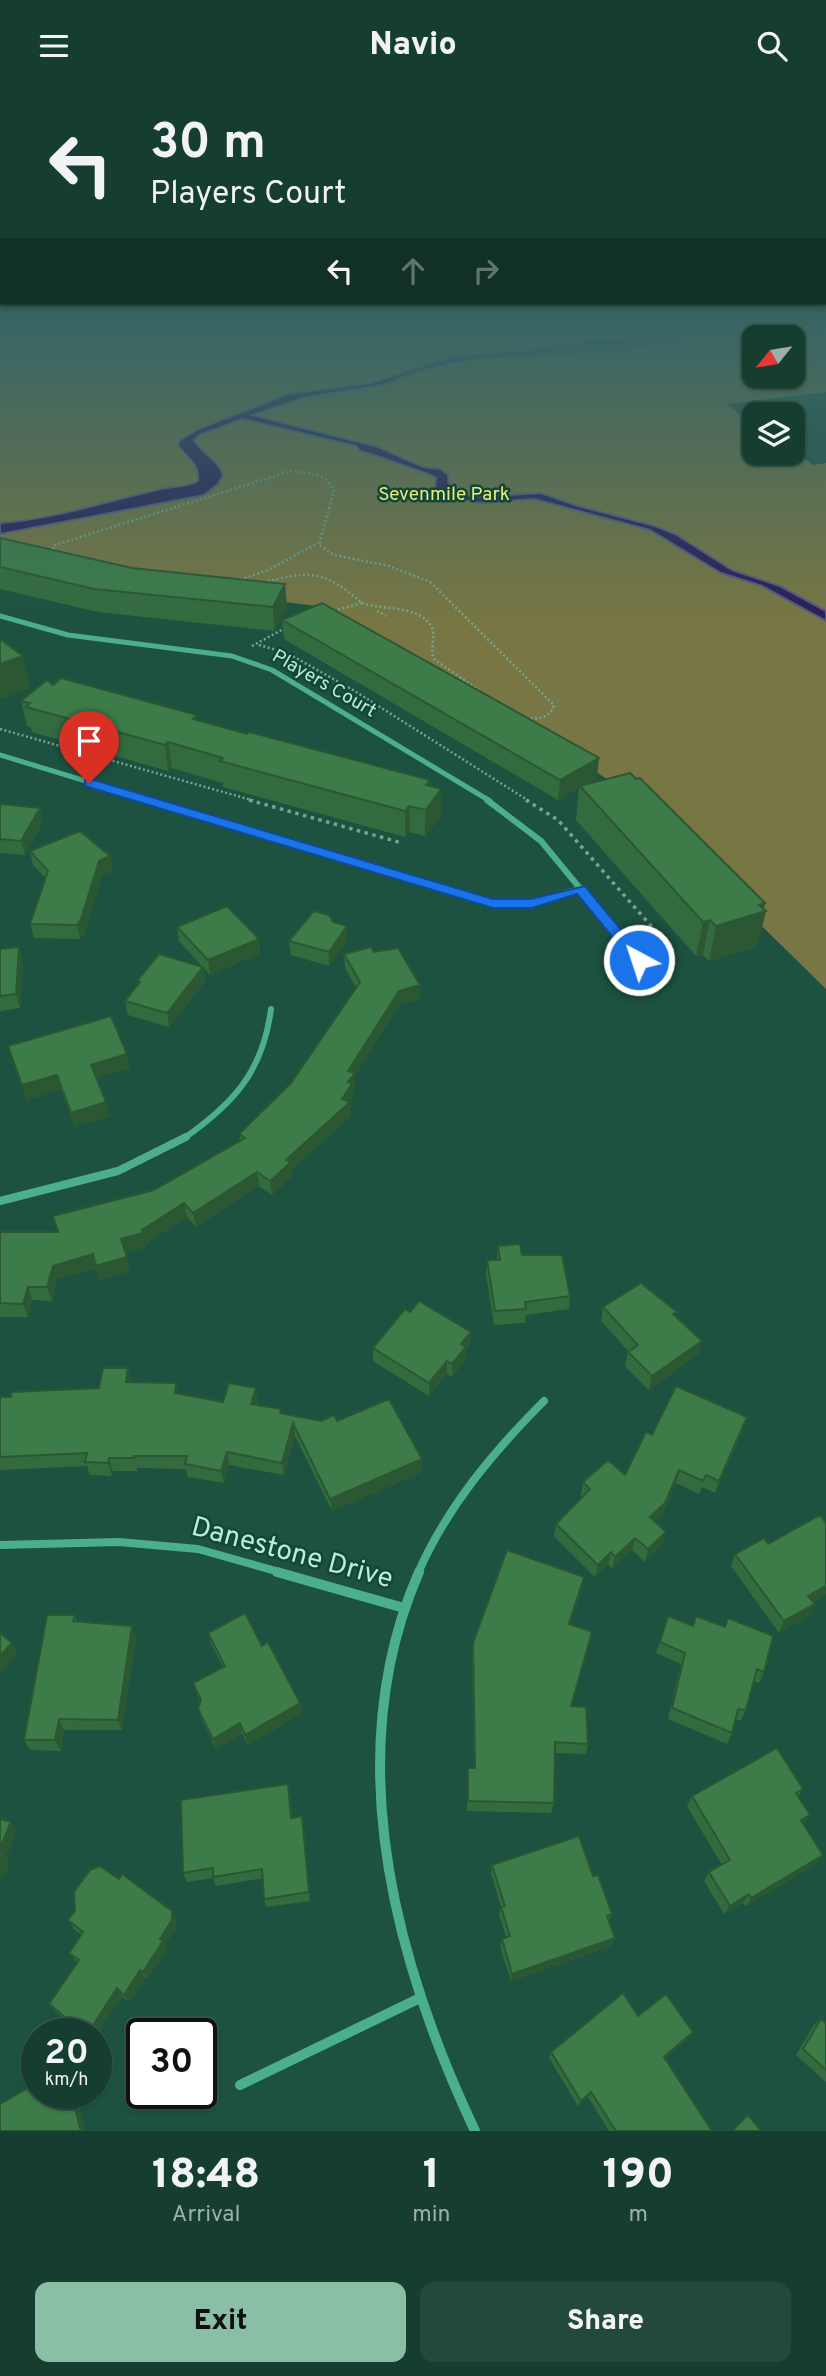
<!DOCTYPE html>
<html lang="en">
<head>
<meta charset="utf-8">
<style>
	:root { --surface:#163e30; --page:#23493c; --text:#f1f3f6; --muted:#9eaeab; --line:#35574c; --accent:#8abfa5 }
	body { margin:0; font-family:Overpass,sans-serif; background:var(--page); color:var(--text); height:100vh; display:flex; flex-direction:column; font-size:26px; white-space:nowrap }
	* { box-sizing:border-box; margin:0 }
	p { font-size:23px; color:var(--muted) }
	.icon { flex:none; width:38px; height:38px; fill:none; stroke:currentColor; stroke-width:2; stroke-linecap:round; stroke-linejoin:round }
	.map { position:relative; height:2040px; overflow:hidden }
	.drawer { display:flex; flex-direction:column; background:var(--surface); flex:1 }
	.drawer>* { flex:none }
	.top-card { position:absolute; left:0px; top:0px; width:826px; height:214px; box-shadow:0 2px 5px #0004,0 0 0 2px var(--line); background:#163e30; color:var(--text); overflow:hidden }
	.needle { width:46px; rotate:240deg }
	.controls { position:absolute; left:742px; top:234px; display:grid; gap:14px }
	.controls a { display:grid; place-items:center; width:63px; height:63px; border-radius:14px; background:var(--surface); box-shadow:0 2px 5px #0004,0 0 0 2px var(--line); font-size:35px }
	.speed { position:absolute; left:21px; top:1927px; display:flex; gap:14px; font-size:35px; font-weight:700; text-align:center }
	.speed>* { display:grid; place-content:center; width:91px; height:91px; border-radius:50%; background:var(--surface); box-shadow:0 2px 5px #0004,0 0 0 2px var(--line); line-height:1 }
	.speed small { font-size:18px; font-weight:400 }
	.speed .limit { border:4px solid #111; border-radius:10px; background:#fff; color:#111 }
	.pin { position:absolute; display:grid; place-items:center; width:60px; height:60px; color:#fff; margin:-72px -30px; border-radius:50% 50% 50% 0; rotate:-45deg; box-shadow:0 0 7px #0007 }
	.pin .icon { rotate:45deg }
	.me { position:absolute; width:77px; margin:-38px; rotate:320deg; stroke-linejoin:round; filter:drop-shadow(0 0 5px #0008) }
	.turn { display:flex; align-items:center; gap:24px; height:147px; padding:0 35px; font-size:32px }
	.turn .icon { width:91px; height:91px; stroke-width:2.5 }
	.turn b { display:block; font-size:49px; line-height:60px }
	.lanes { display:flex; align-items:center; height:66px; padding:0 35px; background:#0003; justify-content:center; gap:35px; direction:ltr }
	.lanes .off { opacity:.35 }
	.eta { display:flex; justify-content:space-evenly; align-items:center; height:119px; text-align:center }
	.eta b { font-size:42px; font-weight:800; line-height:49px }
	.action { display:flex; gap:14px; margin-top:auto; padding:14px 35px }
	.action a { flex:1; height:80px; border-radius:14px; background:var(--accent); color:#111; font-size:28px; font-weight:800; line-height:80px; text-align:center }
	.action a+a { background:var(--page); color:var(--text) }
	header { display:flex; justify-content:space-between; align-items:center; height:91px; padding:0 35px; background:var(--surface); font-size:32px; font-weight:800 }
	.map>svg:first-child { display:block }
	.green { fill:#777644; fill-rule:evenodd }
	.water { fill:#2b1e5a; stroke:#575c80; stroke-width:2 }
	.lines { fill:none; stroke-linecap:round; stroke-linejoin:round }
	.path-far1 { stroke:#74a492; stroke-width:2.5; stroke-dasharray:2 2.5; stroke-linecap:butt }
	.path { stroke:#74a492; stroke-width:3.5; stroke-dasharray:3.5 4.5; stroke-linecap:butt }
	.street-far3 { stroke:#4bae8d; stroke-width:5 }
	.street-far2 { stroke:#4bae8d; stroke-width:6 }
	.street-far1 { stroke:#4bae8d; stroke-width:8 }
	.street { stroke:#4bae8d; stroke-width:10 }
	.wall { fill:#346b3e }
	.shaded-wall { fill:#2b5732 }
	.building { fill:#3d7c48; stroke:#2b5732; stroke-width:2 }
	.route { fill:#1a73e8; stroke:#114b97; stroke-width:2 }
	.labels { text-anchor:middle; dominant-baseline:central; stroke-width:5; stroke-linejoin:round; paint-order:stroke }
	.far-park-label { font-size:19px; fill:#ecea7c; stroke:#104736 }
	.far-street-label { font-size:19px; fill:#beebd8; stroke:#104736 }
	.near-street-label { font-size:28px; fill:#beebd8; stroke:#104736 }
</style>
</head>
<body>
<header><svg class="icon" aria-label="menu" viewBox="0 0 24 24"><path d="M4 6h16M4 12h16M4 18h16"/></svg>Navio<svg class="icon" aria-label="search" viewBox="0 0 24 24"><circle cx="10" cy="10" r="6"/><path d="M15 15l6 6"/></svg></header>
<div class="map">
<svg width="826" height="2040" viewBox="0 0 826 2040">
	<rect width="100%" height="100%" fill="#1d5240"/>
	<!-- green -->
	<path class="green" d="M0,243H668L602,248L523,260L529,266L641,257L698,248L709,243H826V301L726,313L754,333V362L793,360L813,374L826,372V898L621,697L537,643L317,515L124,491L0,460ZM754,247H793V285H754Z"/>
	<!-- water -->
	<path class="water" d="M668,243H702L654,251L456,271L413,282L384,294L306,306L252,324L378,356L423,376L441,378L448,384L449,399L474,406L541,402L578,415L655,435L675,443L732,479L780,495L826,520V530L762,495L721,482L650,439L534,408L483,412L451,407L435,400L436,387C432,383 371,363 360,360L356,355L242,328L199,344L194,349C201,363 217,367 223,384L218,393L204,404L0,443V432C55,428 108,410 161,398C174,395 186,397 198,390C200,373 188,367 178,355L180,349L199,338L288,303L371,292L457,264L529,259L602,248Z"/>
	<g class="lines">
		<!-- path-far1 -->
		<g class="path-far1">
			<path d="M58,461L53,457L55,454L291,380C308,383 327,382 334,400L319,454L334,464L389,475L430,491L554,614C550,628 537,628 524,627"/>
			<polyline points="236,490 268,479 318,452"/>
			<path d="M259,493C307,479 324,478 362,512L332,520"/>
			<path d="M362,512C381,519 419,514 431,535C437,545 429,557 434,568L484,603"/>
			<polyline points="377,520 386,525"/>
			<polyline points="259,554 287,562 353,599 529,710"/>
			<polyline points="252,555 287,536"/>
			<polyline points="0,638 255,710"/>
		</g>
		<!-- path -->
		<g class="path">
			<polyline points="249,709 402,752"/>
			<polyline points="526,709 558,729 674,861"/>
		</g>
		<!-- street-far3 -->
		<g class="street-far3">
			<polyline points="0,525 68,544 232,565 272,579 490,710"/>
			<polyline points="0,664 152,710"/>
		</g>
		<!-- street-far2 -->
		<g class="street-far2">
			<polyline points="147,709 476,809 522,814 580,798"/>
			<polyline points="487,709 541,750 639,869"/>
			<path d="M183,1048C233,1013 263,981 271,918"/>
		</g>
		<!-- street-far1 -->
		<g class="street-far1">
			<polyline points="0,1110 118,1080 186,1046"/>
			<polyline points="0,1454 119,1451 198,1458 283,1482"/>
			<path d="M418,1482C447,1416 493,1361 544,1310"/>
		</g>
		<!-- street -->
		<g class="street">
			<polyline points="277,1481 404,1517"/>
			<path d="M419,1481C339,1664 394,1868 475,2040"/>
			<polyline points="240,1994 420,1907"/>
		</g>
	</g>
	<!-- wall -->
	<g class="wall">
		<polygon points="0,447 132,477 285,493 287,516 274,540 98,521 0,498"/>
		<polygon points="282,529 597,687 585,694 765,812 764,818 766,820 757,855 709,870 703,864 696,865 576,729 579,697 558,709 284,548"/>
		<polygon points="53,594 198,629 430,695 441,725 425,745 410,741 405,746 223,696 223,692 172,677 168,680 32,641 31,637 27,635 21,610"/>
		<polygon points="0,713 43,731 25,764 0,762"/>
		<polygon points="30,760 110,765 113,780 102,784 84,843 80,848 34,847 30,833 46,787 33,774"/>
		<polygon points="333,831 347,835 347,849 329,875 291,864 289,850"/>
		<polygon points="177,836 259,848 260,862 210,884 179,850"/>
		<polygon points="19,856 23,870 20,917 0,920 0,858"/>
		<polygon points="374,861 420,908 399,914 355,984 355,997 353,1000 353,1007 350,1011 351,1025 291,1079 292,1085 272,1104 259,1095 196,1136 187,1126 145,1153 146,1156 125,1162 130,1180 99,1189 96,1177 57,1188 52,1210 32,1209 28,1226 0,1226 0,1141 58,1141 154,1099 240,1050 239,1043 291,992 356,897 345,877 344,863"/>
		<polygon points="203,876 205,890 169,936 128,924 125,910 138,894 137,890"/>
		<polygon points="8,955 130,977 96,987 110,1025 75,1036 61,998 27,1009"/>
		<polygon points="498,1155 522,1164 570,1205 569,1218 526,1224 525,1232 494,1234 486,1183 487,1169 497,1169"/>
		<polygon points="603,1216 676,1225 702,1250 698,1263 649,1299 625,1275 628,1261 629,1261 601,1230"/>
		<polygon points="470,1254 466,1259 465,1269 452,1286 447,1283 429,1305 373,1270 373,1257"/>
		<polygon points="128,1277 132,1291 176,1292 179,1303 223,1311 256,1297 258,1310 257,1314 282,1323 321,1330 337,1330 422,1381 332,1420 295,1345 284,1384 229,1374 224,1392 188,1386 186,1378 137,1377 137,1380 113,1380 112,1385 90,1384 87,1375 0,1379 0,1306 99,1297"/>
		<polygon points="743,1339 715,1402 702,1396 699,1403 676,1392 662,1424 654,1431 662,1453 645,1471 632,1459 612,1478 608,1473 595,1486 554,1445 556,1433 582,1406 581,1404 583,1391 625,1384 652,1344"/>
		<polygon points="826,1432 826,1503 813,1511 809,1525 779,1542 731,1475 735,1463"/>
		<polygon points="582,1498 570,1533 592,1541 572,1615 588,1653 586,1663 555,1662 554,1712 551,1722 467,1720 468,1677 474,1677 472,1564 473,1552"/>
		<polygon points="75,1524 77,1530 136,1546 122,1639 64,1639 61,1660 30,1659 24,1649"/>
		<polygon points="668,1525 692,1535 696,1525 724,1536 728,1527 764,1581 759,1592 753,1590 746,1619 741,1629 735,1629 732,1642 727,1653 668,1628 681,1573 656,1562"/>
		<polygon points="208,1542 262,1555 300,1612 302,1622 248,1654 242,1643 216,1658 202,1629 198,1618 200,1612 193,1592 223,1576 211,1553"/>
		<polygon points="803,1698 798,1706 803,1734 816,1773 746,1815 743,1812 724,1823 704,1790 709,1781 722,1774 687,1715 692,1705"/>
		<polygon points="290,1702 292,1727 304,1735 310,1810 266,1816 264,1808 263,1787 216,1795 213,1787 187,1791 183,1782"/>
		<polygon points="492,1774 593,1785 612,1823 609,1831 615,1847 611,1855 511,1890 500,1856 502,1848 506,1846 499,1824 501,1816 491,1782"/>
		<polygon points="176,1828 176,1837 165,1854 167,1858 147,1888 145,1887 129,1911 122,1905 96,1942 83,1942 55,1920 49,1913 77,1872 69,1862 81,1844 74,1838 68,1829"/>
		<polygon points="638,1925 688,1948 665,1967 712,2040 609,2040 588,2006 578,2015 549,1967 551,1961"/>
		<polygon points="821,1928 826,1932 826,1991 796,1964 814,1934"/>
	</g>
	<!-- shaded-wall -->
	<g class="shaded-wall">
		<polygon points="285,493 287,516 274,540 273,516"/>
		<polygon points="23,565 30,597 0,609 0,573"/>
		<polygon points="168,651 172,677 168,680 165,654"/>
		<polygon points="599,667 597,687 581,696 580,695 579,697 558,709 560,689"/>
		<polygon points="430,689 430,714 441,698 441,725 425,745 426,694"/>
		<polygon points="409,715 410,741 405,746 405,720"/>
		<polygon points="40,717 43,731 25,764 21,750"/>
		<polygon points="110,765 113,780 102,784 84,843 80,848 77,834 99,770"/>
		<polygon points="765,812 763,821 766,820 757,855 709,870 716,835"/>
		<polygon points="710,829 703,864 696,865 703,831"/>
		<polygon points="347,835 347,849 329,875 329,861"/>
		<polygon points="259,848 260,862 210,884 208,869"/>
		<polygon points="19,856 23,870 20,917 16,903"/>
		<polygon points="203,876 205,890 169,936 167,922"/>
		<polygon points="420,894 420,908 399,914 355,984 355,997 353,1000 353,1007 350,1011 351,1025 291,1079 292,1085 272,1104 270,1090 286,1069 342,1008 348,980 399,900"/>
		<polygon points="127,963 130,977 94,988 91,974"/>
		<polygon points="57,984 61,998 27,1009 22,994"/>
		<polygon points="106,1011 110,1025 75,1036 71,1022"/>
		<polygon points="257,1081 259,1095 196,1136 193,1122"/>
		<polygon points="184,1112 187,1126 145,1153 146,1156 125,1162 121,1148 142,1139"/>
		<polygon points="93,1163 127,1166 130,1180 99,1189 96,1177 57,1188 52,1210 47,1196 53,1175"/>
		<polygon points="28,1196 32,1209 28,1226 23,1213"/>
		<polygon points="471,1241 470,1254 466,1259 465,1269 452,1286 452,1273 461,1253"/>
		<polygon points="702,1250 698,1263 649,1299 652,1285"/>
		<polygon points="447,1270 447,1283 429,1305 429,1292"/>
		<polygon points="128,1277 132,1290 130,1305 126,1291"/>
		<polygon points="176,1292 179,1305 175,1302"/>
		<polygon points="256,1297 258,1310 253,1326 251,1313"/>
		<polygon points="747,1326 743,1339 715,1402 719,1390"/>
		<polygon points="293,1332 295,1345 284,1384 282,1372"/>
		<polygon points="227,1361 229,1374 224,1392 221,1380"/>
		<polygon points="109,1367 113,1380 112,1385 108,1372"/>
		<polygon points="422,1368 422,1381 332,1420 330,1408"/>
		<polygon points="679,1379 676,1392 662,1424 646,1439 650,1426"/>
		<polygon points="666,1441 662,1453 645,1471 648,1458"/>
		<polygon points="635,1447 632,1459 612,1478 615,1466"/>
		<polygon points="611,1461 608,1473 595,1486 598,1474"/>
		<polygon points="584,1486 582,1498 566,1544 569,1533"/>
		<polygon points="826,1495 826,1503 802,1517 808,1505"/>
		<polygon points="815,1513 809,1525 779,1542 784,1530"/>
		<polygon points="132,1535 136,1546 122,1639 118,1629"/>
		<polygon points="12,1552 18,1563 0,1583 0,1565"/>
		<polygon points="300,1612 302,1622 248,1654 245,1644"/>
		<polygon points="59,1628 64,1639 61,1660 55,1649"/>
		<polygon points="240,1632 242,1643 216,1658 213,1648"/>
		<polygon points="288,1693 290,1702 293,1736 291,1727"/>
		<polygon points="810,1724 804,1734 801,1729"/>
		<polygon points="302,1725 304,1735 310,1810 309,1801"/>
		<polygon points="11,1731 17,1740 7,1766 10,1773 4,1786 0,1789 0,1757"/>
		<polygon points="823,1764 816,1773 746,1815 751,1807"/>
		<polygon points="749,1803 743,1812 724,1823 730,1815"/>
		<polygon points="172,1820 176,1828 176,1837 165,1854 167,1858 147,1888 143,1881 160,1848"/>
		<polygon points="615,1847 611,1855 511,1890 512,1883"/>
		<polygon points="140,1879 145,1887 129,1911 124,1904"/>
		<polygon points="117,1897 122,1905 96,1945 96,1942 88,1942"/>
		<polygon points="693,1941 688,1948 659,1972 664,1966"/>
		<polygon points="591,2001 588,2006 578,2015 581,2010"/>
		<polygon points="66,2002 71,2002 77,2007 86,2040 81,2040"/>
	</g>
	<!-- building -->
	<g class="building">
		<polygon points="0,447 132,477 285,493 273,516 94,498 0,476"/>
		<polygon points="322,512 599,667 560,689 282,529"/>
		<polygon points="0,548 23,565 0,573"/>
		<polygon points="61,587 197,624 193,628 247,643 249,641 430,689 426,694 441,698 426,719 409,715 405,720 220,670 223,667 168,651 165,654 26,616 30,612 21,610 47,589 53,594"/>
		<polygon points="630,682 636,688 640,687 765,812 759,814 766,820 716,835 710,829 703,831 580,695"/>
		<polygon points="0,713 40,717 21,750 0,748"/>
		<polygon points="80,740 110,765 99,770 81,828 77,834 30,833 48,780 30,760"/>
		<polygon points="227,815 259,848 208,869 177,836"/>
		<polygon points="314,820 329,824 333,831 347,835 329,861 289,850"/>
		<polygon points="19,856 16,903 0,905 0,858"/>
		<polygon points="371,856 374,861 398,857 420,894 399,900 348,980 355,982 348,991 352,993 342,1008 350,1011 286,1069 291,1071 270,1090 257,1081 193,1122 184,1112 142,1139 143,1142 121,1148 127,1166 96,1175 93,1163 53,1175 47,1196 28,1196 23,1213 0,1212 0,1141 58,1141 53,1125 154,1099 245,1047 239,1043 291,992 360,891 344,863"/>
		<polygon points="159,863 203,876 167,922 125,910 140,891 137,890"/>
		<polygon points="111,925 127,963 91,974 106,1011 71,1022 57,984 22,994 8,955"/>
		<polygon points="520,1153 522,1164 562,1164 570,1205 525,1211 526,1218 495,1220 487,1169 500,1169 498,1155"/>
		<polygon points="641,1192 677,1221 673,1223 702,1250 652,1285 628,1261 638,1254 603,1216"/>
		<polygon points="419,1210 471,1241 461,1253 466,1256 452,1273 447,1270 429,1292 373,1257 405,1218 410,1221"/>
		<polygon points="103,1277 128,1277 126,1291 176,1292 175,1302 223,1311 229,1292 256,1297 251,1313 281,1318 280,1322 321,1330 334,1324 337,1330 389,1308 422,1368 330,1408 293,1332 282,1372 227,1361 221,1380 185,1373 187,1365 134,1365 134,1367 109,1367 108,1372 85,1371 87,1362 0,1366 0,1306 11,1306 12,1301 99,1297"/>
		<polygon points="676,1295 747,1326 719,1390 706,1384 703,1390 679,1379 665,1412 650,1426 666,1441 648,1458 635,1447 615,1466 611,1461 598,1474 556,1433 590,1398 583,1391 608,1369 625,1384 646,1341 652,1344"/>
		<polygon points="820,1424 826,1432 826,1495 808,1505 815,1513 784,1530 735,1463 764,1447 768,1453"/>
		<polygon points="507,1459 584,1486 569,1533 592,1541 571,1615 586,1616 588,1653 555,1651 554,1712 468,1710 468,1677 475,1677 473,1552"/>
		<polygon points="245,1522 262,1555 268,1551 300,1612 245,1644 240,1632 213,1648 198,1618 201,1609 193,1592 225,1575 208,1542"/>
		<polygon points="47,1524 75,1524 73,1530 132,1535 118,1629 59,1628 55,1649 24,1649"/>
		<polygon points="668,1525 693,1535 696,1525 725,1536 728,1527 773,1545 764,1581 757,1578 746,1619 738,1618 732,1642 672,1617 685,1562 660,1551"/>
		<polygon points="0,1542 12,1552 0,1565"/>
		<polygon points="777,1657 803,1698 796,1702 810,1724 801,1729 823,1764 751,1807 749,1803 730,1815 709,1781 730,1769 692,1705"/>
		<polygon points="288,1693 291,1727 302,1725 309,1801 264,1808 262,1778 213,1786 213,1777 183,1782 181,1709"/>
		<polygon points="0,1728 11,1731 0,1757 3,1764 0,1771"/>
		<polygon points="579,1745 593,1785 598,1784 612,1823 607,1825 615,1847 512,1883 502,1848 510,1845 501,1816 505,1815 492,1774"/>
		<polygon points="100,1775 119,1788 122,1783 172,1820 172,1829 160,1848 163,1850 143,1881 140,1879 124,1904 117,1897 88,1942 85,1942 49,1913 79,1869 69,1862 83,1841 68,1829 75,1820 74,1801 90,1779"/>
		<polygon points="623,1902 638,1925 666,1903 693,1941 664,1966 712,2040 616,2040 591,2001 581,2010 551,1961"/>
		<polygon points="821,1928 826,1932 826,1979 803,1958"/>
		<polygon points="37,1992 37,2002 66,2002 67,2004 71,2002 81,2040 0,2040 0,2013"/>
		<polygon points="748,2024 761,2040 732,2040"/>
	</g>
	<!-- sky -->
	<linearGradient id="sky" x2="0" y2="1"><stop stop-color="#102d23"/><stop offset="0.46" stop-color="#3a6664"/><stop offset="1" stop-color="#3a6664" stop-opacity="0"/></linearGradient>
	<rect width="826" height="528" fill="url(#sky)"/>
	<!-- route -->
	<polygon class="route" points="85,689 94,689 493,808 531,808 585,795 646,869 639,873 634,872 577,803 532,817 493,817 85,695"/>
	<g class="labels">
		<!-- far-park labels -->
		<g class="far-park-label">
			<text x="444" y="404">Sevenmile Park</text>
		</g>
		<!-- far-street labels -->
		<g class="far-street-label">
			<text transform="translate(324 593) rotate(30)">Players Court</text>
		</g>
		<!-- near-street labels -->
		<g class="near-street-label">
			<text transform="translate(292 1463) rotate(15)">Danestone Drive</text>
		</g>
	</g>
</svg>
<div class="controls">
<a><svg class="needle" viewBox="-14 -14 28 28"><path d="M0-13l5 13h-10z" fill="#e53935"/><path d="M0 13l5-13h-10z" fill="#9eaeab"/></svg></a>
<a><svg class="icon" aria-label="layers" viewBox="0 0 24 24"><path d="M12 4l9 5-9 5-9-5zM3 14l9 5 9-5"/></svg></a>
</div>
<div class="speed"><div>20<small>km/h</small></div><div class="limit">30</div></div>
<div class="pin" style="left:89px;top:692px;background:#d93025"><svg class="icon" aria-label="arrive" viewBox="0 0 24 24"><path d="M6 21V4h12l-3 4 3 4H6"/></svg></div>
<svg class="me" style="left:639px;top:869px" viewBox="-20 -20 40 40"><circle r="17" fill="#1a73e8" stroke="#fff" stroke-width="3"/><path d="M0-11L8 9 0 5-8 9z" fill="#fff"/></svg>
<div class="top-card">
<div class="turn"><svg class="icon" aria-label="left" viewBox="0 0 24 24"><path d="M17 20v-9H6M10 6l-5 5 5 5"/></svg><div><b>30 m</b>Players Court</div></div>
<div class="lanes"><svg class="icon" aria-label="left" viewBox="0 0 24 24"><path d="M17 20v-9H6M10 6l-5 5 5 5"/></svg><svg class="icon off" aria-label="ahead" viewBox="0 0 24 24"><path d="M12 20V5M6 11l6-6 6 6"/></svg><svg class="icon off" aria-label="right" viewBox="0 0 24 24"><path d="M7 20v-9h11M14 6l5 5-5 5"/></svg></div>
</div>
</div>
<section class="drawer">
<div class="eta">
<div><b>18:48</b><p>Arrival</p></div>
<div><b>1</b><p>min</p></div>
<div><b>190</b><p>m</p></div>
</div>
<div class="action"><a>Exit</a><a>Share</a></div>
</section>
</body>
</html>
